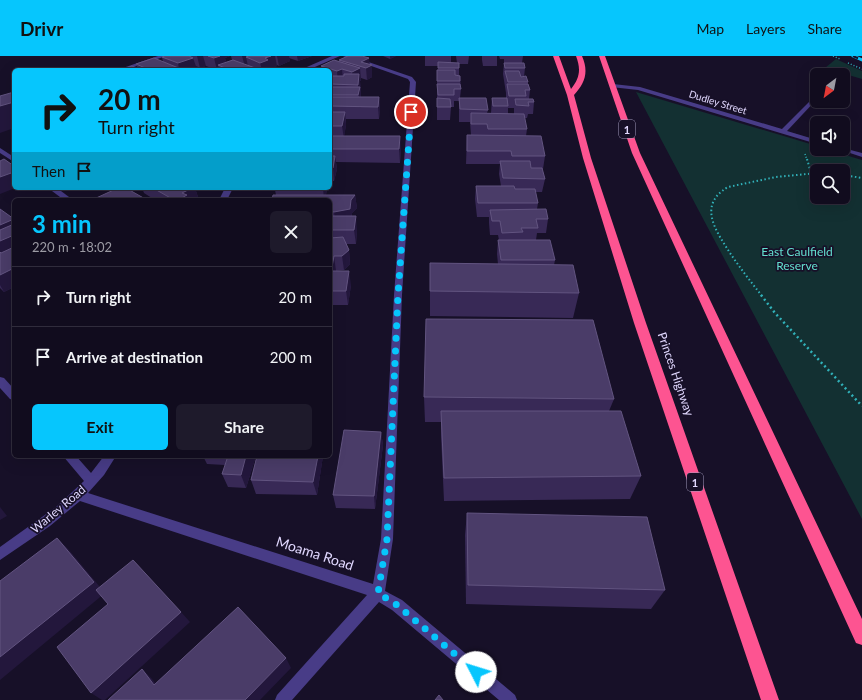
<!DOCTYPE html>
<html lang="en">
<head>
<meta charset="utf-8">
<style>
	:root { --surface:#110c1e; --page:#1e1a2b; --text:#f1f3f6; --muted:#9c9ba4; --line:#302c3c; --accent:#06c6fd }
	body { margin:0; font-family:Lato,sans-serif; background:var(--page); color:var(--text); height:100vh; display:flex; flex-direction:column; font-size:15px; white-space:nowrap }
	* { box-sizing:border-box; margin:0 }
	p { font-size:13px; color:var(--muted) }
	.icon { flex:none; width:22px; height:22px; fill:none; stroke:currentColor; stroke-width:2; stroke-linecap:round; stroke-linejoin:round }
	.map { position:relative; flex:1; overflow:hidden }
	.details { position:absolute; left:12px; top:142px; width:320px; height:260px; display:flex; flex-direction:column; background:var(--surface); border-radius:6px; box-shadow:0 4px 16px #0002,0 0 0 1px var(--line) }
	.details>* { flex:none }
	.banner { position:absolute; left:12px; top:12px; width:320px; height:122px; border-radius:6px; box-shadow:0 4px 16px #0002,0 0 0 1px var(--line); background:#06c6fd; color:#111; overflow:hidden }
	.needle { width:26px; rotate:212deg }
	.controls { position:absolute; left:810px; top:12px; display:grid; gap:8px }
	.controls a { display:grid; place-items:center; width:40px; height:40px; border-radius:6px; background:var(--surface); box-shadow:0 4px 16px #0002,0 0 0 1px var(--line); font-size:20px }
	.pin { position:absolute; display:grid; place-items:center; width:34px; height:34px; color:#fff; margin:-17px; border:2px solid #fff; border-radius:50%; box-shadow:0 1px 4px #0007 }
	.me { position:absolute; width:44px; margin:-22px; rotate:310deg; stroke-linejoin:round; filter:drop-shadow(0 0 3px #0008) }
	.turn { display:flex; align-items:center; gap:14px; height:84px; padding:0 20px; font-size:18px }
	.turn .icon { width:52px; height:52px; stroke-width:2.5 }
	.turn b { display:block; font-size:28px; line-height:34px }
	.then { display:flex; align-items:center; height:38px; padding:0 20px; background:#0003; gap:8px; font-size:15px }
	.round { display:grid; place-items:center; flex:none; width:42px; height:42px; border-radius:6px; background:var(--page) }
	.summary { display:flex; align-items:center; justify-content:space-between; height:68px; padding:0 20px }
	h1 { font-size:24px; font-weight:700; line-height:30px; color:var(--accent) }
	.button { display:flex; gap:8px; margin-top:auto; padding:8px 20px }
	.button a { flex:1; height:46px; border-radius:6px; background:var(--accent); color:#111; font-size:16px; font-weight:700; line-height:46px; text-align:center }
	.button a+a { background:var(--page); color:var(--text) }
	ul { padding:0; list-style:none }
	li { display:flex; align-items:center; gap:12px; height:60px; padding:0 20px; border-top:1px solid var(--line) }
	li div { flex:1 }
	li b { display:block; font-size:15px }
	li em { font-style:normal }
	header { display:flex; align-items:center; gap:24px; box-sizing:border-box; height:56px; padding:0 20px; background:var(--accent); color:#111 }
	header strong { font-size:19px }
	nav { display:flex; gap:22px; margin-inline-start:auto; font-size:14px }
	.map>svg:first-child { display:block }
	.green { fill:#133032; fill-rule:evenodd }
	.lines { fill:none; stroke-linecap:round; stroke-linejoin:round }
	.path-far2 { stroke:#31b1b9; stroke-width:1.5; stroke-dasharray:1 2; stroke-linecap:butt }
	.path-far1 { stroke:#31b1b9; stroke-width:2; stroke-dasharray:1.5 2.5; stroke-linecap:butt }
	.path { stroke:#31b1b9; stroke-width:2.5; stroke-dasharray:2 3; stroke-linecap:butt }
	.minor { fill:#483c87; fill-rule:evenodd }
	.highway { fill:#fd5491; fill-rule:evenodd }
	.rail-casing { stroke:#06c6fd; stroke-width:3 }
	.rail { stroke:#171028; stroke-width:2; stroke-dasharray:5.5; stroke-linecap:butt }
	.wall { fill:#382956; fill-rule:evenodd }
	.shaded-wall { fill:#23173c }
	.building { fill:#4a3c68; stroke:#625480 }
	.route { stroke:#06c6fd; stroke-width:7; stroke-dasharray:0 12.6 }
	.labels { text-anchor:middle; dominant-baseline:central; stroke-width:3.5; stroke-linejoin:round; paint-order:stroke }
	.far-street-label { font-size:10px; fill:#e1d8ff; stroke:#171028 }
	.shield { fill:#171028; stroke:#a49cbe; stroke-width:1 }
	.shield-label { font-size:11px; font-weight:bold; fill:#e1d8ff }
	.park-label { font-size:12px; fill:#63dfcf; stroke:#171028 }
	.street-label { font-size:12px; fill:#e1d8ff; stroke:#171028 }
	.near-street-label { font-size:14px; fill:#e1d8ff; stroke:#171028 }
</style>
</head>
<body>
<header>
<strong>Drivr</strong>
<nav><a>Map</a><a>Layers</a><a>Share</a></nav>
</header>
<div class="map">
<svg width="862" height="644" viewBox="0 0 862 644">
	<rect width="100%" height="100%" fill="#171028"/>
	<!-- green -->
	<g class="green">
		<polygon points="836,3 862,15 862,23 825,12"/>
		<path d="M636,36L817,90V93H825L862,104V463ZM817,115H843V141H817Z"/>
	</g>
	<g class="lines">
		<!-- path-far2 -->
		<g class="path-far2">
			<polyline points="833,0 840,3"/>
			<polyline points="848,7 862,13"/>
			<polyline points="805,98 807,104"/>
		</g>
		<!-- path-far1 -->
		<g class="path-far1">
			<polyline points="807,103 811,117"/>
			<polyline points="843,119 862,122"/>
			<path d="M762,240C751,226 740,212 730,197C716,175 697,149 728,131L776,121L817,117"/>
		</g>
		<!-- path -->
		<polyline class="path" points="761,239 775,257 862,350"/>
		<!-- minor -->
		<g class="minor">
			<polygon points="158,0 166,0 125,14 117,14"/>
			<polygon points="332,0 340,0 308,14 300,14"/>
			<polygon points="343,0 351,0 412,21 416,26 402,239 393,483 385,535 402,544 515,639 517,644 499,644 392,554 379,546 292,644 275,644 277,639 367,539 80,445 50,470 0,504 0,491 56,451 84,425 63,400 76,400 91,417 104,400 116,400 104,419 88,437 373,528 381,483 394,239 410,26 408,23"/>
			<polygon points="838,16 840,17 840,19 834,19"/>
			<polygon points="613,28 640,31 782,73 817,38 817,43 787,75 817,84 817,88 638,34 611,31 611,29"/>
			<polygon points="0,92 14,101 14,106 0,97"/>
			<polygon points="843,92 862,97 862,101 838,93 843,93"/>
			<polygon points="48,132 57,132 73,144 64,144"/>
			<polygon points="225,132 233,132 227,144 219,144"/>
			<polygon points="0,321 4,322 14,333 14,344 10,343 0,332"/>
		</g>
		<!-- highway -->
		<g class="highway">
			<path d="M553,0H559L571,33C580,22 581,13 576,0H582C589,16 585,27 574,39L591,102L646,267L779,644H761L634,267L583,102L567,39Z"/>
			<polygon points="599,0 605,0 640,97 862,563 862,589 856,587 632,97"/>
		</g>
		<defs>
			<polyline id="rail" points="853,0 862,4"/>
		</defs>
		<!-- rail casing -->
		<use href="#rail" class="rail-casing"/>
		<!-- rail -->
		<use href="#rail" class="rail"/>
	</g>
	<!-- wall -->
	<g class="wall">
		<polygon points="165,0 230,0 225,2 226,6 232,4 231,0 312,0 298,5 289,2 290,5 279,10 277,9 277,10 269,13 270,14 219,14 219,13 217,14 206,10 200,12 196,10 197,13 195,14 121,14 138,13 136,8 163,6 162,1"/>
		<polygon points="383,0 396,0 390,3"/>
		<path d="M425,0H451V7H457L456,0H469L468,8H459V19L460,20L461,33L460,42L488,54L487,57H491L492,42H506V37L503,18L504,7V3H500L499,0H523L522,7L525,12L524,21L528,26V28L530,34L529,43L534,46L533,58H528L527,62H524L527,73L526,80L545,100L543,113H542L545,123L542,136H535L538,147L537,153L548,163L546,177H537L536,184L555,204L554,209L579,237L573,262L430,260V235L498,208L497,198L498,184H499L498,179H490L489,167V161H477L475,143L476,130H501L499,118L500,108H466L467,79H471L470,66H459V45H454V51H451L450,64H437V25L438,10H425ZM508,52H514V58H508Z"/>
		<polygon points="482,0 497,0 497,10 483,10 482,4"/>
		<polygon points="339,4 369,8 372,21 367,24 361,22 361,24 360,25 361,41 379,41 380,53 379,63 346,63 346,69 344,80 401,93 400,107 336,106 337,113 334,125 330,125 330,14 322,14 321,10 340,6"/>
		<polygon points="142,132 195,132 199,144 155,144 144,137"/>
		<polygon points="276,132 327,132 326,139 355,139 357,152 352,157 352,160 357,174 356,188 346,188 349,194 350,208 344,214 336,215 351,229 348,249 330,249 330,144 276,139 275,134"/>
		<polygon points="0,153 14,164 14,231 4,236 0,232"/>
		<polygon points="424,341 614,343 609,355 641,420 630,443 444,445 441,380 441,366 425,366"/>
		<polygon points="381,376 383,389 375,453 336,452 333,439"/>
		<polygon points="203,400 256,400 246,432 228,431 222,418 225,409 207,408"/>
		<polygon points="257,400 323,400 317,439 256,438 251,424"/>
		<polygon points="467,457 665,534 651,553 466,548 465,479"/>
	</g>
	<!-- shaded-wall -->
	<g class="shaded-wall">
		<polygon points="197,0 203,0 206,10 200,12"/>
		<polygon points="220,0 230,0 225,2 227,10 218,9 219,13 217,14 214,2"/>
		<polygon points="242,0 248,0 249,2 246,1 248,10 245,11"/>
		<polygon points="271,0 275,0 277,10 269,13 270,14 262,14 260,7 265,2"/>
		<polygon points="277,0 289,0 290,5 279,10"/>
		<polygon points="297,0 312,0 298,5"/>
		<polygon points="390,0 396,0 390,3"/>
		<polygon points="193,2 197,13 195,14 177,14 179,13 178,7"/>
		<polygon points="369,2 370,10 372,9 372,21 367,24 366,12 361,6"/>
		<polygon points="360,12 361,24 360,25 361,43 360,52 358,29 353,28 352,16"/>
		<polygon points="342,13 343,25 338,27 337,15"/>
		<polygon points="379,41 380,53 379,63 378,51"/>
		<polygon points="14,46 14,72 0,77 0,50"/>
		<polygon points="345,56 346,69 344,83 342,70"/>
		<polygon points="400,80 401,93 400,107 399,93"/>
		<polygon points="335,100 337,113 334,125 333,112"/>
		<polygon points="14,116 14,132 15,132 0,138 0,121"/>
		<polygon points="192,132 195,132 199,144 178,144 182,137"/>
		<polygon points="323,132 327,132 325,144 324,144"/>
		<polygon points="355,139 357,152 352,157 351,167 336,170 334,156 351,144"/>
		<polygon points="356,160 357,174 356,188 354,174"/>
		<polygon points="14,163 14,197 0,203 0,169"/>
		<polygon points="349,194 350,208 344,214 342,200"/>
		<polygon points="334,200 336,215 334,225 332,211"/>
		<polygon points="14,212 14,231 4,236 0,229 0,219"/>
		<polygon points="349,215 351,229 348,249 346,235"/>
		<polygon points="330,336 332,346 330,358"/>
		<polygon points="381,376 383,389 375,453 374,440"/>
		<polygon points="246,400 256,400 246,432 241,419"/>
		<polygon points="318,400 323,400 317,439 313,426"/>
		<polygon points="0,451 7,460 0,464"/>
		<polygon points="57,482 69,494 105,537 0,624 0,601"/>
		<polygon points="181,556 190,566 105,644 102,644 91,637"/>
		<polygon points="286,602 291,612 260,644 245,644"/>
		<polygon points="142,613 152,623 164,638 154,629"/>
	</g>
	<!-- building -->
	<g class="building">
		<polygon points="165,0 189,0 193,2 178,7 162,1"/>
		<polygon points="208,0 220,0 214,2"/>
		<polygon points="249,0 271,0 265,2 268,4 260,7 246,1"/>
		<polygon points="348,0 362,0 369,2 361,6 372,9 366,12 339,4"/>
		<polygon points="154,2 181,13 177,14 150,14 136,8"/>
		<polygon points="233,4 258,13 255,14 230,14 218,9"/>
		<polygon points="334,4 360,12 352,16 342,13 337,15 321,10"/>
		<polygon points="438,6 459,7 459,12 438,12"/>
		<polygon points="504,7 524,7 525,12 505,12"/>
		<polygon points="132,10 140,14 121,14"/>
		<polygon points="437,14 455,14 455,19 460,20 460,25 437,25"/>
		<polygon points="505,15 519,15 521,21 526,20 528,26 508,26"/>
		<polygon points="344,18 359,18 358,29 330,28 330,20 344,20"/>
		<polygon points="437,28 460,28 461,33 454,33 454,39 438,39"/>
		<polygon points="507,28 528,28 530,34 525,34 526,40 509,40"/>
		<polygon points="330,31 360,31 358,39 330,39"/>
		<polygon points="14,36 14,46 0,50 0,40"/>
		<polygon points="330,41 379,41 378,51 330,50"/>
		<polygon points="437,42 450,43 451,51 437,51"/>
		<polygon points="459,42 486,42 488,54 460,53"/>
		<polygon points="492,42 507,42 508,50 493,50"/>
		<polygon points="515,43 533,43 534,46 528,46 529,50 516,49"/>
		<polygon points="330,56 345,56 342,70 330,70"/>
		<polygon points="471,57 524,58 527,73 488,73 487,68 471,68"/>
		<polygon points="467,79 541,80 545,100 512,100 511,95 467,95"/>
		<polygon points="330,80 400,80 399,93 330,93"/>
		<polygon points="330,100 335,100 333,112 330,112"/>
		<polygon points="4,103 14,110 14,116 0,121 0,105"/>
		<polygon points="500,105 530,105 531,112 542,112 545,123 503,122"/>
		<polygon points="476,130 514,130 515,133 535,133 538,147 478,147"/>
		<polygon points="118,132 126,132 147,144 96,144 94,143"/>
		<polygon points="153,132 192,132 182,137 187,139 178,144 174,144"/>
		<polygon points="276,132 323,132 322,133 275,134"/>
		<polygon points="273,139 355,139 351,144 350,153 334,156 330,155 330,144 272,144"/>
		<polygon points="0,153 14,163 0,169"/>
		<polygon points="546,153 548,163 536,163 538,172 521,172 523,176 502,177 500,165 492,165 490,154"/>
		<polygon points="330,160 356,160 354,174 330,174"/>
		<polygon points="14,168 14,179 0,185 0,174"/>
		<polygon points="343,181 349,194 342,200 334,200 332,211 330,211 330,182"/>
		<polygon points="498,184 550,184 555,204 501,204"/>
		<polygon points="14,191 14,212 0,219 0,196 1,197"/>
		<polygon points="430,207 573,209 579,237 430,235"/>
		<polygon points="330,215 349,215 346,235 330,235"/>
		<polygon points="426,263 593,264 614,343 424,341"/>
		<polygon points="441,355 621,355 641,420 444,422"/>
		<polygon points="344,374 381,376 374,440 333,439"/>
		<polygon points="228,400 246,400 241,419 222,418"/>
		<polygon points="257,400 318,400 313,426 251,424"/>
		<polygon points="467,457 647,461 665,534 468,529"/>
		<polygon points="57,482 94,526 0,601 0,525"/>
		<polygon points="133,504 181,556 91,637 57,591 108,548 96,534"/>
		<polygon points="238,551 286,602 245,644 108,644 142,613 154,629"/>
		<polygon points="439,639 443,644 435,644"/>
	</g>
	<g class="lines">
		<!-- route -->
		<polyline class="route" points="411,56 398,239 387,483 378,537 397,549 476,616"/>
	</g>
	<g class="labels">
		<!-- far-street labels -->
		<g class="far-street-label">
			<text transform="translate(718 46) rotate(17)">Dudley Street</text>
		</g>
		<!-- shield labels -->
		<g class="shield">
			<rect x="619" y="64" width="16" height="18" rx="3"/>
			<rect x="687" y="417" width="16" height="18" rx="3"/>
		</g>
		<g class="shield-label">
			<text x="627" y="73">1</text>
			<text x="695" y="426">1</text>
		</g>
		<!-- park labels -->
		<g class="park-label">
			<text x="797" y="195">East Caulfield<tspan x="797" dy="14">Reserve</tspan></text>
		</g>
		<!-- street labels -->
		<g class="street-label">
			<text transform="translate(676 318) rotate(71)">Princes Highway</text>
			<text transform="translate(58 453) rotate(-40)">Warley Road</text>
		</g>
		<!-- near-street labels -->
		<g class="near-street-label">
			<text transform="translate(315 497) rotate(18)">Moama Road</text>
		</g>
	</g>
</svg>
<div class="controls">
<a><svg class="needle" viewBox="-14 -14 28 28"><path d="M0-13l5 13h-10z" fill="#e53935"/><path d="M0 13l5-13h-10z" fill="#9c9ba4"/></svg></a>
<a><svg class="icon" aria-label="sound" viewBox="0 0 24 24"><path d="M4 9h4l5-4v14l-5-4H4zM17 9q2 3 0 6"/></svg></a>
<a><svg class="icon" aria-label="search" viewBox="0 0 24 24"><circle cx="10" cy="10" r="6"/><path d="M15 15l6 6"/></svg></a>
</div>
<div class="pin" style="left:411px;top:56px;background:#d93025"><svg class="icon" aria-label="arrive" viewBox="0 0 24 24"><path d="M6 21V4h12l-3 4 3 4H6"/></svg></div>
<svg class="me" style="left:476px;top:616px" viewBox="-20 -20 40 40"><circle r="19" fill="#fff"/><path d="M0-13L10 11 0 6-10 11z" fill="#06c6fd"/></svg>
<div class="banner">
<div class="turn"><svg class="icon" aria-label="right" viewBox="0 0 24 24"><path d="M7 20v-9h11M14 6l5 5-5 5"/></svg><div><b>20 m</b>Turn right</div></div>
<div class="then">Then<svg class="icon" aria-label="arrive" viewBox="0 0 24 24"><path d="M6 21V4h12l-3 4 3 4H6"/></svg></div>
</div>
<section class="details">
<div class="summary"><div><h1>3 min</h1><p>220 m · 18:02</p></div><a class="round"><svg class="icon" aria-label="close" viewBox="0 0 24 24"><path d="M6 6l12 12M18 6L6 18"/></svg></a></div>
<ul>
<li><svg class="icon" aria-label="right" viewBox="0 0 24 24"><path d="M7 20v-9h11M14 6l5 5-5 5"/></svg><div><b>Turn right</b></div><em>20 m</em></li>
<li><svg class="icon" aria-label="arrive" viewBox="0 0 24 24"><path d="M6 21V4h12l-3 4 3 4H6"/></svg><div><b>Arrive at destination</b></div><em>200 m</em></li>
</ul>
<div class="button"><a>Exit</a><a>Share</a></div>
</section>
</div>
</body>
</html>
